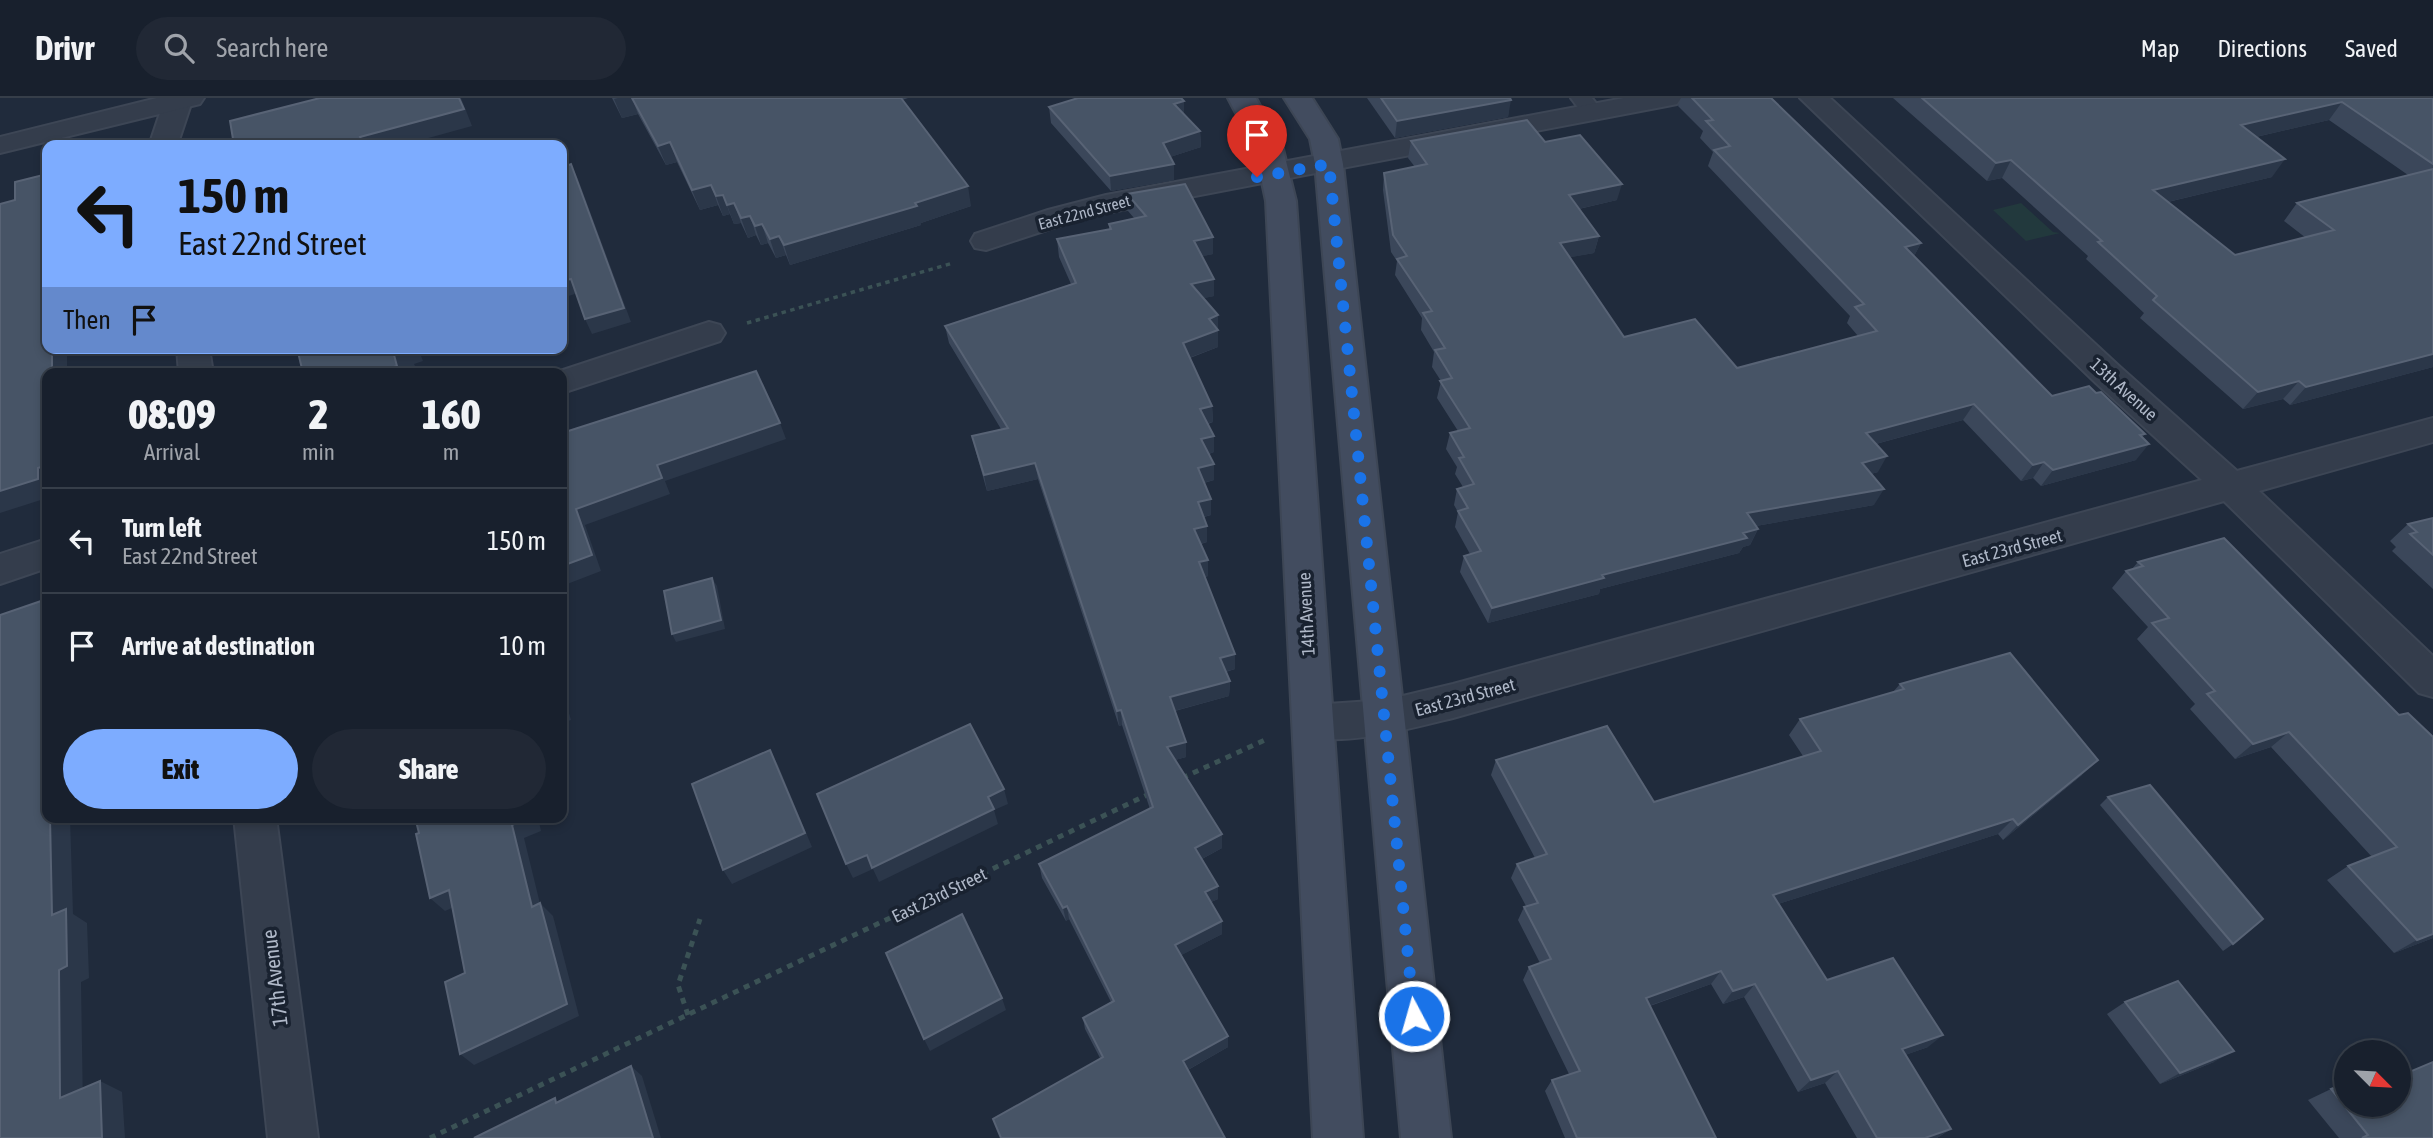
<!DOCTYPE html>
<html lang="en">
<head>
<meta charset="utf-8">
<style>
	:root { --surface:#18202d; --page:#212835; --text:#f1f3f6; --muted:#9fa3aa; --line:#363e49; --accent:#7dacff }
	body { margin:0; font-family:"Asap Condensed",sans-serif; background:var(--page); color:var(--text); height:100vh; display:flex; flex-direction:column; font-size:26px; white-space:nowrap }
	* { box-sizing:border-box; margin:0 }
	p { font-size:23px; color:var(--muted) }
	.icon { flex:none; width:38px; height:38px; fill:none; stroke:currentColor; stroke-width:2; stroke-linecap:round; stroke-linejoin:round }
	.map { position:relative; flex:1; overflow:hidden }
	.panel { position:absolute; left:42px; top:270px; width:525px; height:455px; display:flex; flex-direction:column; background:var(--surface); border-radius:14px; box-shadow:0 4px 10px #0003,0 0 0 2px var(--line) }
	.panel>* { flex:none }
	.banner { position:absolute; left:42px; top:42px; width:525px; height:214px; border-radius:14px; box-shadow:0 4px 10px #0003,0 0 0 2px var(--line); background:#7dacff; color:#111; overflow:hidden }
	.needle { width:46px; rotate:114deg }
	.tools { position:absolute; left:2334px; top:942px; display:grid; gap:14px }
	.tools a { display:grid; place-items:center; width:77px; height:77px; border-radius:50%; background:var(--surface); box-shadow:0 4px 10px #0003,0 0 0 2px var(--line); font-size:35px }
	.pin { position:absolute; display:grid; place-items:center; width:60px; height:60px; color:#fff; margin:-72px -30px; border-radius:50% 50% 50% 0; rotate:-45deg; box-shadow:0 0 7px #0007 }
	.pin .icon { rotate:45deg }
	.me { position:absolute; width:77px; margin:-38px; rotate:354deg; stroke-linejoin:round; filter:drop-shadow(0 0 5px #0008) }
	.turn { display:flex; align-items:center; gap:24px; height:147px; padding:0 21px; font-size:32px }
	.turn .icon { width:91px; height:91px; stroke-width:2.5 }
	.turn b { display:block; font-size:49px; line-height:60px }
	.then { display:flex; align-items:center; height:66px; padding:0 21px; background:#0003; gap:14px; font-size:26px }
	.eta { display:flex; justify-content:space-evenly; align-items:center; height:119px; text-align:center }
	.eta b { font-size:42px; font-weight:800; line-height:49px }
	.primary-button { display:flex; gap:14px; margin-top:auto; padding:14px 21px }
	.primary-button a { flex:1; height:80px; border-radius:42px; background:var(--accent); color:#111; font-size:28px; font-weight:800; line-height:80px; text-align:center }
	.primary-button a+a { background:var(--page); color:var(--text) }
	ul { padding:0; list-style:none }
	li { display:flex; align-items:center; gap:21px; height:105px; padding:0 21px; border-top:2px solid var(--line) }
	li div { flex:1 }
	li b { display:block; font-size:26px }
	li em { font-style:normal }
	header { display:flex; align-items:center; gap:42px; box-sizing:border-box; height:98px; padding:0 35px; background:var(--surface); border-bottom:2px solid var(--line) }
	header strong { font-size:33px }
	nav { display:flex; gap:38px; margin-inline-start:auto; font-size:24px }
	.search { width:490px; height:63px; background:var(--page); display:flex; align-items:center; gap:18px; box-sizing:border-box; padding:0 24px; border-radius:38px; color:var(--muted); font-size:26px }
	.map>svg:first-child { display:block }
	.green { fill:#22393d }
	.lines { fill:none; stroke-linecap:round; stroke-linejoin:round }
	.service-casing { stroke:#3d4655; stroke-width:4 }
	.minor-casing { stroke:#3d4655; stroke-width:4 }
	.tertiary-casing { stroke:#3d4655; stroke-width:4 }
	.secondary-casing { stroke:#3d4655; stroke-width:4 }
	.path-far1 { stroke:#3b5255; stroke-width:3.5; stroke-dasharray:4.5 4.5; stroke-linecap:butt }
	.path { stroke:#3b5255; stroke-width:5; stroke-dasharray:6 6; stroke-linecap:butt }
	.service { fill:#343d4c; fill-rule:evenodd }
	.minor { fill:#343d4c; fill-rule:evenodd }
	.tertiary { fill:#343d4c; fill-rule:evenodd }
	.secondary { fill:#424c5f; fill-rule:evenodd }
	.wall { fill:#3b475a; fill-rule:evenodd }
	.shaded-wall { fill:#2b3749 }
	.building { fill:#475466; stroke:#586375; stroke-width:2 }
	.route { stroke:#1a73e8; stroke-width:12; stroke-dasharray:0 21.6 }
	.labels { text-anchor:middle; dominant-baseline:central; stroke-width:7; stroke-linejoin:round; paint-order:stroke }
	.far-street-label { font-size:16px; fill:#afb8c8; stroke:#192230 }
	.street-label { font-size:18px; fill:#afb8c8; stroke:#192230 }
	.near-street-label { font-size:21px; fill:#afb8c8; stroke:#192230 }
</style>
</head>
<body>
<header>
<strong>Drivr</strong>
<div class="search"><svg class="icon" aria-label="search" viewBox="0 0 24 24"><circle cx="10" cy="10" r="6"/><path d="M15 15l6 6"/></svg>Search here</div>
<nav><a>Map</a><a>Directions</a><a>Saved</a></nav>
</header>
<div class="map">
<svg width="2433" height="1040" viewBox="0 0 2433 1040">
	<rect width="100%" height="100%" fill="#202b3c"/>
	<!-- green -->
	<polygon class="green" points="2021,105 2053,134 2060,135 2026,143 1993,112"/>
	<g class="lines">
		<defs>
			<path id="service" d="M1571,0H1592L1602,13L1599,17C1585,21 1579,11 1571,0Z"/>
			<g id="minor">
				<polygon points="165,0 193,0 179,42 180,47 152,47 151,42"/>
				<polygon points="1624,0 1681,0 1677,6 1667,8 1106,115 1068,125 986,152 975,150 971,143 975,136 1048,112 1106,97"/>
				<path d="M1800,0H1830L2120,269L2237,373L2433,320V344L2259,393L2433,558V599L2419,595L2224,403L1453,620C1411,630 1340,651 1299,636L1293,624L1299,612L1313,607L1386,602L1453,586L2202,382L2096,285Z"/>
				<polygon points="709,224 720,227 725,235 720,243 562,295 562,275 554,275"/>
				<polygon points="177,250 209,250 213,275 179,275"/>
				<polygon points="47,441 47,470 0,486 0,456"/>
				<polygon points="234,719 276,719 318,1040 268,1040"/>
			</g>
			<polygon id="tertiary" points="157,0 204,0 200,6 0,55 0,39"/>
			<g id="secondary">
				<polygon points="1228,0 1256,0 1283,51 1296,103 1363,1040 1313,1040 1266,103 1255,51"/>
				<polygon points="1284,0 1312,0 1338,41 1343,66 1451,1040 1401,1040 1315,66 1310,41"/>
			</g>
		</defs>
		<!-- service casing -->
		<use href="#service" class="service-casing"/>
		<!-- minor casing -->
		<use href="#minor" class="minor-casing"/>
		<!-- tertiary casing -->
		<use href="#tertiary" class="tertiary-casing"/>
		<!-- secondary casing -->
		<use href="#secondary" class="secondary-casing"/>
		<!-- path-far1 -->
		<polyline class="path-far1" points="747,225 953,165"/>
		<!-- path -->
		<g class="path">
			<polyline points="1182,680 1267,641"/>
			<polyline points="688,917 678,887 700,821"/>
			<polyline points="430,1040 1149,696"/>
		</g>
		<!-- service -->
		<use href="#service" class="service"/>
		<!-- minor -->
		<use href="#minor" class="minor"/>
		<!-- tertiary -->
		<use href="#tertiary" class="tertiary"/>
		<!-- secondary -->
		<use href="#secondary" class="secondary"/>
	</g>
	<!-- wall -->
	<g class="wall">
		<polygon points="612,0 908,0 902,2 971,108 921,125 921,127 790,167 786,157 776,160 768,145 761,147 756,137 748,140 741,125 734,126 730,116 723,118 718,107 700,112 677,64 666,67 638,16 622,20"/>
		<polygon points="1367,0 1510,0 1508,19 1395,40"/>
		<polygon points="1681,0 1771,0 1921,145 1914,158 2052,298 2096,295 2145,336 2142,339 2136,362 2041,388 2033,380 2021,383 1963,322 1876,346 1878,374 1871,376 1874,407 1756,428 1758,431 1750,447 1743,449 1739,455 1600,491 1599,496 1488,525 1460,474 1464,458 1470,456 1455,429 1458,414 1454,407 1457,391 1463,389 1455,376 1457,369 1446,351 1450,335 1458,333 1437,300 1441,283 1432,269 1434,254 1421,232 1422,220 1395,177 1397,163 1391,154 1383,92 1384,75 1415,69 1408,60 1411,43 1545,44 1617,102 1579,111 1599,138 1594,155 1570,159 1624,239 1737,270 1858,238 1847,225 1850,218 1708,68 1713,54 1700,40 1703,33 1678,8"/>
		<path d="M1893,0H2433V269L2290,307L2283,301L2243,311L2140,220L2144,215L2086,161L2088,158L2002,80L1987,83ZM2329,22L2408,77L2297,105L2284,123L2306,140L2235,157L2168,104L2272,79L2256,39Z"/>
		<polygon points="1049,9 1184,17 1200,33 1201,49 1170,59 1174,66 1174,82 1111,93 1051,25"/>
		<polygon points="1127,96 1213,139 1213,156 1202,158 1214,181 1214,198 1203,200 1218,217 1218,249 1190,260 1212,308 1213,324 1208,326 1214,338 1214,354 1209,356 1214,382 1204,385 1211,417 1204,419 1207,444 1201,446 1208,478 1205,479 1235,571 1226,574 1230,583 1229,598 1175,613 1186,659 1175,662 1222,750 1202,761 1218,788 1218,801 1211,804 1222,823 1222,836 1181,857 1228,949 1188,972 1100,960 1085,931 1083,920 1111,904 1069,821 1066,823 1042,780 1039,766 1150,711 1122,627 1119,628 1038,381 987,393 976,354 972,338 1001,331 949,245 945,228 1071,186 1059,159 1057,141 1109,131 1109,126 1134,120 1128,113"/>
		<polygon points="2433,420 2433,491 2392,453 2396,449 2390,443 2408,426"/>
		<polygon points="2138,464 2399,617 2433,639 2433,840 2394,855 2327,782 2348,768 2372,759 2271,649 2235,661 2190,611 2195,606 2137,541 2148,529 2112,490 2126,473 2132,471"/>
		<polygon points="1900,586 2082,677 2003,742 1998,736 1778,806 1827,882 1928,949 1905,957 1951,1031 1937,1040 1857,1040 1825,985 1798,994 1744,899 1723,906 1711,886 1650,908 1716,1040 1565,1040 1545,993 1552,982 1569,976 1523,882 1529,869 1540,865 1518,822 1524,809 1526,808 1511,780 1517,766 1535,760 1491,677 1496,662 1654,704 1803,658 1789,637 1800,621 1893,594"/>
		<polygon points="2108,699 2233,846 2223,853 2100,707"/>
		<polygon points="2125,904 2214,964 2160,986 2107,916"/>
		<polygon points="2400,978 2433,1040 2339,1040 2308,1002 2331,991"/>
	</g>
	<!-- shaded-wall -->
	<g class="shaded-wall">
		<polygon points="459,0 461,0 472,28 403,47 363,47 360,39"/>
		<polygon points="618,0 632,0 638,16 622,20 614,1"/>
		<polygon points="1511,2 1508,19 1395,40 1397,23"/>
		<polygon points="1184,3 1184,19 1174,6"/>
		<polygon points="2342,4 2329,22 2229,45 2241,27"/>
		<polygon points="1200,33 1201,49 1164,61 1163,45"/>
		<polygon points="670,44 677,64 666,67 658,48"/>
		<polygon points="2285,61 2272,79 2142,110 2153,92"/>
		<polygon points="2011,62 2002,80 1987,83 1996,65"/>
		<polygon points="571,66 578,81 631,224 592,236 585,221"/>
		<polygon points="1174,66 1174,82 1111,93 1110,78"/>
		<polygon points="1622,86 1617,102 1565,114 1569,97"/>
		<polygon points="711,87 718,107 700,112 692,92"/>
		<polygon points="968,88 971,108 921,125 921,127 790,167 784,147"/>
		<polygon points="723,97 730,116 723,118 716,98"/>
		<polygon points="734,105 741,125 734,126 727,107"/>
		<polygon points="750,118 756,137 748,140 741,120"/>
		<polygon points="762,126 768,145 761,147 755,128"/>
		<polygon points="779,138 786,157 776,160 770,141"/>
		<polygon points="1599,138 1594,155 1556,162 1560,145"/>
		<polygon points="1213,139 1213,156 1195,160 1194,143"/>
		<polygon points="1921,145 1912,162 1905,149"/>
		<polygon points="571,181 578,195 562,200 562,183"/>
		<polygon points="1214,181 1214,198 1192,203 1191,186"/>
		<polygon points="1218,217 1218,249 1183,262 1183,245 1209,221"/>
		<polygon points="52,250 74,250 67,252 67,275 52,275"/>
		<polygon points="404,250 418,250 423,263 414,266 416,270 406,275 376,275 394,257"/>
		<polygon points="2433,256 2433,269 2290,307 2306,289"/>
		<polygon points="2299,283 2283,301 2243,311 2258,294"/>
		<polygon points="47,285 47,341 44,286"/>
		<polygon points="1974,306 1963,322 1857,351 1866,335"/>
		<polygon points="1212,308 1213,324 1200,327 1200,311"/>
		<polygon points="780,325 786,341 665,383 670,396 585,427 601,473 562,488 562,468 576,411 657,367"/>
		<polygon points="2145,336 2134,350 2149,346 2136,362 2041,388 2053,372"/>
		<polygon points="1214,338 1214,354 1202,358 1201,341"/>
		<polygon points="1887,358 1878,374 1853,381 1862,365"/>
		<polygon points="2044,364 2033,380 2021,383 2033,367"/>
		<polygon points="1035,365 1038,381 987,393 984,377"/>
		<polygon points="1214,366 1214,382 1198,386 1198,370"/>
		<polygon points="47,367 47,400 0,415 0,393 38,370"/>
		<polygon points="1884,391 1874,407 1739,431 1747,415"/>
		<polygon points="1211,401 1211,417 1198,420 1198,404"/>
		<polygon points="1207,428 1207,444 1195,447 1194,431"/>
		<polygon points="1758,431 1750,447 1743,449 1739,455 1600,491 1599,496 1488,525 1492,510"/>
		<polygon points="1208,462 1208,478 1200,480 1199,464"/>
		<polygon points="712,480 717,488 725,531 676,544 672,536"/>
		<polygon points="1235,556 1235,571 1220,575 1220,560"/>
		<polygon points="1230,583 1229,598 1170,614 1170,599"/>
		<polygon points="562,592 571,622 562,625"/>
		<polygon points="1121,612 1122,627 1119,628 1117,613"/>
		<polygon points="2289,634 2271,649 2235,661 2253,646"/>
		<polygon points="1186,644 1186,659 1168,664 1167,649"/>
		<polygon points="770,652 778,667 812,749 732,786 723,772"/>
		<polygon points="2098,662 2082,677 2003,742 2018,727"/>
		<polygon points="1004,691 1008,706 994,712 998,726 879,784 873,771 853,780 846,766"/>
		<polygon points="50,719 70,719 73,816 87,825 89,880 81,884 83,1011 60,1000 52,817"/>
		<polygon points="528,719 538,719 541,733 524,740 544,822 532,809 512,727"/>
		<polygon points="2013,721 1998,736 1762,811 1773,797"/>
		<polygon points="1222,736 1222,750 1196,764 1195,750"/>
		<polygon points="1218,788 1218,801 1205,807 1205,794"/>
		<polygon points="449,792 463,805 445,813 430,800"/>
		<polygon points="540,805 553,818 579,918 474,967 460,956"/>
		<polygon points="1067,808 1069,821 1066,823 1063,810"/>
		<polygon points="1222,823 1222,836 1176,860 1175,847"/>
		<polygon points="2433,836 2433,840 2394,855 2417,842"/>
		<polygon points="1721,873 1711,886 1637,912 1646,900"/>
		<polygon points="1755,886 1744,899 1723,906 1733,893"/>
		<polygon points="1002,900 1006,912 930,953 924,941"/>
		<polygon points="1943,937 1928,949 1888,963 1902,951"/>
		<polygon points="1228,938 1228,949 1184,974 1183,963"/>
		<polygon points="2234,953 2214,964 2160,986 2180,975"/>
		<polygon points="631,968 642,978 661,1040 653,1040"/>
		<polygon points="1838,973 1825,985 1798,994 1811,982"/>
		<polygon points="100,983 122,994 125,1040 102,1040"/>
		<polygon points="1951,1031 1937,1040 1925,1040"/>
	</g>
	<!-- building -->
	<g class="building">
		<polygon points="320,0 459,0 464,11 360,39 363,47 234,47 230,23"/>
		<polygon points="632,0 901,0 968,88 915,105 917,108 784,147 779,138 770,141 762,126 755,128 750,118 741,120 734,105 727,107 723,97 716,98 711,87 692,92 670,44 658,48"/>
		<polygon points="1078,0 1181,0 1184,3 1174,6 1200,33 1163,45 1174,66 1110,78 1049,9"/>
		<polygon points="1381,0 1510,0 1511,2 1397,23"/>
		<polygon points="1692,0 1771,0 1921,145 1905,149 2052,298 2089,288 2096,295 2101,294 2145,336 2140,337 2149,346 2053,372 2044,364 2033,367 1974,306 1866,335 1887,358 1862,365 1884,391 1747,415 1758,431 1743,435 1747,440 1602,477 1604,480 1492,510 1464,458 1481,453 1458,413 1468,410 1457,391 1474,386 1459,360 1464,359 1450,335 1470,330 1440,283 1452,280 1435,252 1445,250 1423,215 1432,213 1397,161 1407,158 1393,137 1384,75 1427,66 1411,43 1527,22 1545,44 1580,37 1622,86 1569,97 1599,138 1560,145 1624,239 1695,221 1737,270 1877,233 1855,209 1864,206 1714,52 1730,48 1706,23 1713,22"/>
		<polygon points="1922,0 2433,0 2433,66 2342,4 2241,27 2285,61 2153,92 2235,157 2334,132 2297,105 2433,71 2433,256 2306,289 2299,283 2258,294 2153,202 2157,198 2098,144 2102,143 2011,62 1996,65"/>
		<polygon points="571,66 624,210 585,221 571,181 562,183 562,70"/>
		<polygon points="47,76 47,250 52,250 52,275 47,275 47,285 44,286 47,341 47,367 38,370 38,381 0,393 0,106 15,102 15,84"/>
		<polygon points="1185,86 1213,139 1194,143 1214,181 1191,186 1218,217 1209,221 1218,232 1183,245 1212,308 1200,311 1214,338 1201,341 1214,366 1198,370 1211,401 1198,404 1207,428 1194,431 1208,462 1199,464 1235,556 1220,560 1230,583 1170,599 1186,644 1167,649 1222,736 1195,750 1218,788 1205,794 1222,823 1175,847 1228,938 1183,963 1225,1040 1001,1040 993,1021 1103,959 1083,920 1114,903 1067,808 1063,810 1039,766 1153,709 1121,612 1117,613 1035,365 984,377 972,338 1008,330 945,228 1076,185 1057,141 1111,131 1109,126 1146,118 1127,96"/>
		<polygon points="297,250 404,250 405,253 394,257 397,268 376,275 303,275"/>
		<polygon points="756,273 780,325 657,367 662,380 576,411 592,457 562,468 562,335"/>
		<polygon points="2433,420 2433,457 2410,436 2417,434 2408,426"/>
		<polygon points="2224,440 2399,617 2408,615 2433,639 2433,836 2417,842 2348,768 2397,749 2289,634 2253,646 2207,596 2215,593 2152,525 2169,520 2126,473 2143,468 2138,464"/>
		<polygon points="712,480 721,522 672,536 664,493"/>
		<polygon points="47,501 47,719 50,719 52,817 66,811 67,868 59,872 60,1000 100,983 102,1040 0,1040 0,517"/>
		<polygon points="2010,555 2098,662 2018,727 2013,721 1773,797 1827,882 1893,860 1943,937 1902,951 1951,1031 1925,1040 1877,1040 1838,973 1811,982 1755,886 1733,893 1721,873 1646,900 1716,1040 1577,1040 1552,982 1580,973 1529,869 1551,861 1524,809 1538,805 1517,766 1547,756 1496,662 1607,628 1654,704 1821,653 1800,621 1904,591 1900,586"/>
		<polygon points="970,626 1004,691 988,699 994,711 872,770 867,757 846,766 817,696"/>
		<polygon points="770,652 805,735 723,772 692,686"/>
		<polygon points="2150,687 2263,821 2233,846 2108,699"/>
		<polygon points="415,719 528,719 512,727 532,809 540,805 567,906 460,956 445,884 465,875 449,792 430,800 416,736 419,735"/>
		<polygon points="962,816 1002,900 924,941 886,855"/>
		<polygon points="2178,883 2234,953 2180,975 2125,904"/>
		<polygon points="2433,964 2433,1040 2362,1040 2368,1037 2331,991 2347,985 2347,1006 2399,1006 2399,976 2400,978"/>
		<polygon points="631,968 653,1040 474,1040 555,1000 556,1005"/>
	</g>
	<g class="lines">
		<!-- route -->
		<polyline class="route" points="1257,79 1329,66 1414,918"/>
	</g>
	<g class="labels">
		<!-- far-street labels -->
		<g class="far-street-label">
			<text transform="translate(1084 114) rotate(-15)">East 22nd Street</text>
		</g>
		<!-- street labels -->
		<g class="street-label">
			<text transform="translate(2124 291) rotate(42)">13th Avenue</text>
			<text transform="translate(2012 450) rotate(-15)">East 23rd Street</text>
			<text transform="translate(1306 516) rotate(-93)">14th Avenue</text>
			<text transform="translate(1465 599) rotate(-15)">East 23rd Street</text>
			<text transform="translate(939 797) rotate(-26)">East 23rd Street</text>
		</g>
		<!-- near-street labels -->
		<g class="near-street-label">
			<text transform="translate(274 880) rotate(-97)">17th Avenue</text>
		</g>
	</g>
</svg>
<div class="tools">
<a><svg class="needle" viewBox="-14 -14 28 28"><path d="M0-13l5 13h-10z" fill="#e53935"/><path d="M0 13l5-13h-10z" fill="#9fa3aa"/></svg></a>
</div>
<div class="pin" style="left:1257px;top:79px;background:#d93025"><svg class="icon" aria-label="arrive" viewBox="0 0 24 24"><path d="M6 21V4h12l-3 4 3 4H6"/></svg></div>
<svg class="me" style="left:1414px;top:918px" viewBox="-20 -20 40 40"><circle r="17" fill="#1a73e8" stroke="#fff" stroke-width="3"/><path d="M0-11L8 9 0 5-8 9z" fill="#fff"/></svg>
<div class="banner">
<div class="turn"><svg class="icon" aria-label="left" viewBox="0 0 24 24"><path d="M17 20v-9H6M10 6l-5 5 5 5"/></svg><div><b>150 m</b>East 22nd Street</div></div>
<div class="then">Then<svg class="icon" aria-label="arrive" viewBox="0 0 24 24"><path d="M6 21V4h12l-3 4 3 4H6"/></svg></div>
</div>
<section class="panel">
<div class="eta">
<div><b>08:09</b><p>Arrival</p></div>
<div><b>2</b><p>min</p></div>
<div><b>160</b><p>m</p></div>
</div>
<ul>
<li><svg class="icon" aria-label="left" viewBox="0 0 24 24"><path d="M17 20v-9H6M10 6l-5 5 5 5"/></svg><div><b>Turn left</b><p>East 22nd Street</p></div><em>150 m</em></li>
<li><svg class="icon" aria-label="arrive" viewBox="0 0 24 24"><path d="M6 21V4h12l-3 4 3 4H6"/></svg><div><b>Arrive at destination</b></div><em>10 m</em></li>
</ul>
<div class="primary-button"><a>Exit</a><a>Share</a></div>
</section>
</div>
</body>
</html>
